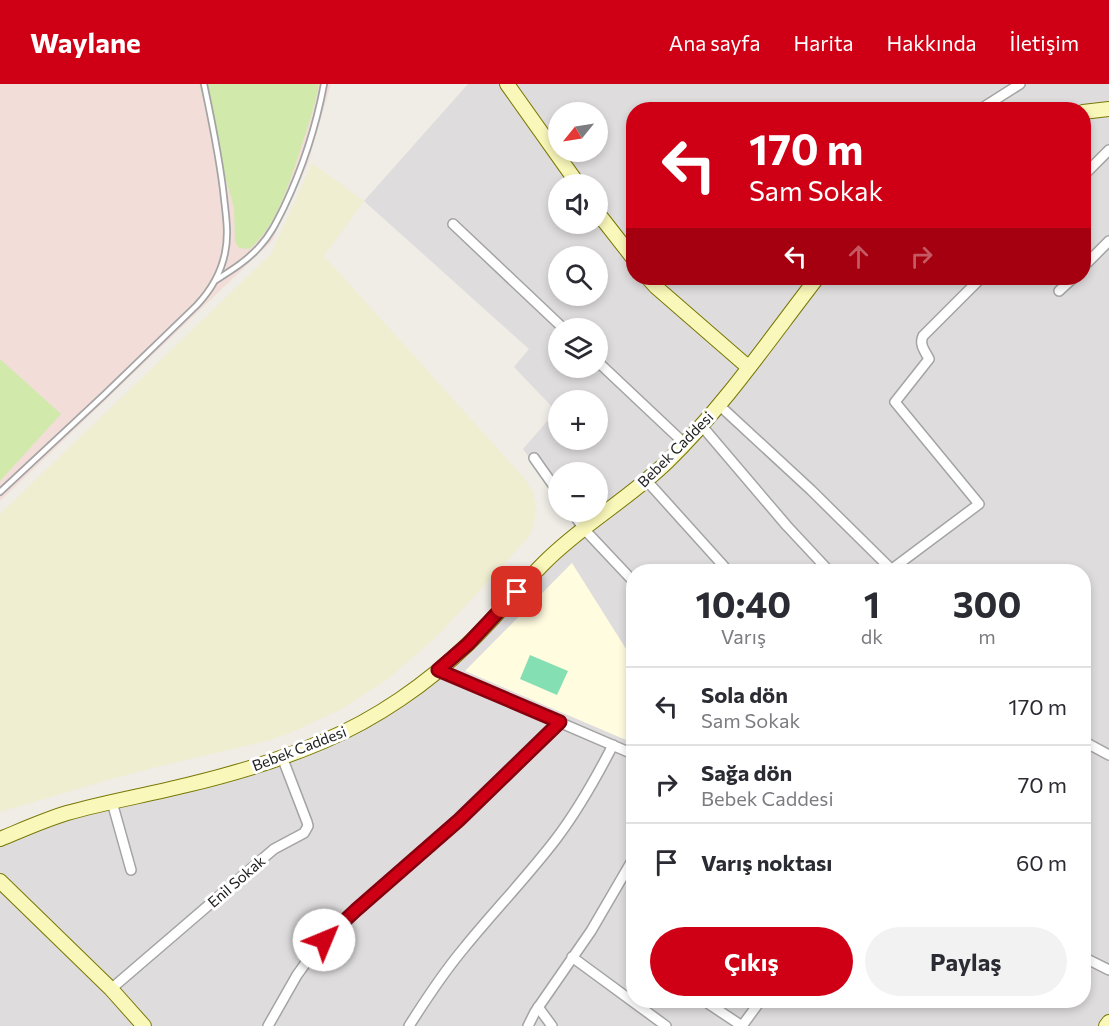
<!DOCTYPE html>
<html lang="tr">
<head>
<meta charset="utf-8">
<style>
	:root { --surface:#fff; --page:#f2f2f3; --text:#2b2b33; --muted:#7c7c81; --line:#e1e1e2; --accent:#cf0015 }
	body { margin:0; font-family:Commissioner,sans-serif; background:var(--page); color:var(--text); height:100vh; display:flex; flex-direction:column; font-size:22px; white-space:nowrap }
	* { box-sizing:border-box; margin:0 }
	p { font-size:20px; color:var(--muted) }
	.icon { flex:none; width:33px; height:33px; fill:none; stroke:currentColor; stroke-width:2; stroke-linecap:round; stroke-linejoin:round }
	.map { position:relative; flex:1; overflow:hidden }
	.panel { position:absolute; left:626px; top:480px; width:465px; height:444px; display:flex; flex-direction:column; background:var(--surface); border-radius:24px; box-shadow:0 3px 9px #0003 }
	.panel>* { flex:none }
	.banner { position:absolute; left:626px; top:18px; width:465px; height:183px; border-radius:24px; box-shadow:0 3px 9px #0003; background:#cf0015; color:#fff; overflow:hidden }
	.needle { width:39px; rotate:240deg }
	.controls { position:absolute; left:548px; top:18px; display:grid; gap:12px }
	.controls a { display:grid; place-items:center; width:60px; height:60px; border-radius:50%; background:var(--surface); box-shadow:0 3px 9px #0003; font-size:30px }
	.pin { position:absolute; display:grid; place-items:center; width:51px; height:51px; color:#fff; margin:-26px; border-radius:12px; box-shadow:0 3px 9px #0006 }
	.me { position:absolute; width:66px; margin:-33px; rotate:45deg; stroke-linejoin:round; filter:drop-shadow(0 0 4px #0008) }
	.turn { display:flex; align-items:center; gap:21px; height:126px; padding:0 24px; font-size:27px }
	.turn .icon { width:78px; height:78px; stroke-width:2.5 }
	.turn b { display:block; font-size:42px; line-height:51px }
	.lanes { display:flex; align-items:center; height:57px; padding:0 24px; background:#0003; justify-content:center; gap:30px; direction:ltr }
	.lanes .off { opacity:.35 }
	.eta { display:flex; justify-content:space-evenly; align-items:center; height:102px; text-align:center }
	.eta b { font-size:36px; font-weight:700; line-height:42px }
	.action { display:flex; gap:12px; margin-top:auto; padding:12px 24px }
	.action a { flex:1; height:69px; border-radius:36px; background:var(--accent); color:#fff; font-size:24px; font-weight:700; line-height:69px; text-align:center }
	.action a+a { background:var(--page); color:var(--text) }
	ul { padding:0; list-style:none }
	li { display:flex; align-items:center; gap:18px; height:78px; padding:0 24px; border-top:2px solid var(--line) }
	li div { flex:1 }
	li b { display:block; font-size:22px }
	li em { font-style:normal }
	header { display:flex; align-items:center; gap:36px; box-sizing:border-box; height:84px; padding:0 30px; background:var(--accent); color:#fff }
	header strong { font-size:28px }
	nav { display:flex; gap:33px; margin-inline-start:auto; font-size:21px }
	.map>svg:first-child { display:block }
	.residential { fill:#dedcdd; fill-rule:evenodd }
	.education { fill:#fffce0 }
	.military { fill:#f2ddd9 }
	.farmland { fill:#efeed1 }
	.grass { fill:#d1eaac }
	.pitch { fill:#84dfb3 }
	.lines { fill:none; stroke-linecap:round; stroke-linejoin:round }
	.lane-casing { stroke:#a4a4a4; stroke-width:8 }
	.street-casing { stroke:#a4a4a4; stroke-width:12 }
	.secondary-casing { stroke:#787904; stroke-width:16 }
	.lane { stroke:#fff; stroke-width:4.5 }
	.street { stroke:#fff; stroke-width:9 }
	.secondary { stroke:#faf7ba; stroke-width:14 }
	.route-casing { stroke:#87000e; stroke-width:15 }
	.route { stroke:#cf0015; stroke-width:10 }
	.labels { text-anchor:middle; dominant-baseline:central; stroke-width:6; stroke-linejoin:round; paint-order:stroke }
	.street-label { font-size:15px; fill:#202020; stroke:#fff }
</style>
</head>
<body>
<header>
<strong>Waylane</strong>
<nav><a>Ana sayfa</a><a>Harita</a><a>Hakkında</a><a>İletişim</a></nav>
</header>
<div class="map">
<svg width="1109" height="942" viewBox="0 0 1109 942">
	<rect width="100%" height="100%" fill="#f0ece6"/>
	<!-- residential -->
	<path class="residential" d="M468,0H1109V942H0V754L319,658L426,593L581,446L568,428H597V388H558V414L523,365L556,327L514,283L529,265L364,117ZM633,26H1083V194H633ZM558,28H597V68H558ZM558,100H597V140H558ZM558,172H597V212H558ZM558,244H597V284H558ZM558,316H597V356H558ZM633,488H1083V916H633Z"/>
	<!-- education -->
	<polygon class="education" points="572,479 633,576 633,659 465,587"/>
	<!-- military -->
	<polygon class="military" points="0,0 331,0 308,79 272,157 0,417"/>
	<!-- farmland -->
	<polygon class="farmland" points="312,79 364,117 324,172 525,395 533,408 536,423 534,440 531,449 526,456 487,499 433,556 389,594 342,625 292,648 267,657 152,684 98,699 0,728 0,430 271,170"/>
	<!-- grass -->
	<g class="grass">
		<path d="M199,0H319C315,23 307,45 300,67C290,97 275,146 249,165L239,164L235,158L234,124Z"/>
		<polygon points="0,275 61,330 0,397"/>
	</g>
	<!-- pitch -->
	<polygon class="pitch" points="530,571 568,587 557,611 520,595"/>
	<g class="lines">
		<defs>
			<g id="lane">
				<path d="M216,196C232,186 248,176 260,162C271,150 277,137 284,123C303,83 316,43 324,0"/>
				<path d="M0,408L104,311L197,221C211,206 221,189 225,169C229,150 226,132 224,114C220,75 212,38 204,0"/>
			</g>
			<g id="street">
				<polyline points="979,26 1020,0"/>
				<polyline points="1083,92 1109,66"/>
				<polyline points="453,140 563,244"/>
				<polyline points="1083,183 1109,157"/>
				<polyline points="1059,207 1073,194"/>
				<polyline points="597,277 684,359"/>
				<polyline points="719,321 811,406 891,485"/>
				<polyline points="701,341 787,442 830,488"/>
				<polyline points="534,374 558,408"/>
				<polyline points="647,397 729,488"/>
				<polyline points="572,428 584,445 633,497"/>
				<path d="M888,488L979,420L895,318L929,275C925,267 919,261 923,252L981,194"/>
				<polyline points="438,586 633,670"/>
				<polyline points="1083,657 1109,671"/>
				<polyline points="112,718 131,786"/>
				<polyline points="572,873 666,942"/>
				<polyline points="1083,873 1109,886"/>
				<polyline points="111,905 274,765 304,749 308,742 307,738 282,673"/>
				<polyline points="703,916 742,942"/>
				<polyline points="538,923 552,942"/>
				<polyline points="268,942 297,891 310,873 339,840 459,736 560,638"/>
				<path d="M409,942C426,915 444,888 464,864C494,827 527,793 556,755C578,726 596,694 613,661"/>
				<polyline points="528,942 535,928 591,847 633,775"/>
				<polyline points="742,942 761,916"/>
			</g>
			<g id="secondary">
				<polyline points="507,0 578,100"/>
				<polyline points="1083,28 1109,25"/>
				<polyline points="597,128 633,174"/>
				<polyline points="648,194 656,203 748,283"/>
				<path d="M0,755C22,746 44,736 67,729C106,718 147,711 187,701C233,690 280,676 324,657C376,635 427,600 468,560C495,534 519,504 545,478C583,440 630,414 668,377C724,322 769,256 817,194"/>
				<polyline points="0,797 111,905 144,942"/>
				<polyline points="1106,942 1109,938"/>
			</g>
		</defs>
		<!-- lane casing -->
		<use href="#lane" class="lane-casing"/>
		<!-- street casing -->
		<use href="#street" class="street-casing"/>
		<!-- secondary casing -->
		<use href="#secondary" class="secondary-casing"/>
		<!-- lane -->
		<use href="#lane" class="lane"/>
		<!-- street -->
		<use href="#street" class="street"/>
		<!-- secondary -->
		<use href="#secondary" class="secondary"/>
	</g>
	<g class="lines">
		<defs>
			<polyline id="route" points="324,856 356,826 459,736 560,638 438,586 468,560 517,508"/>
		</defs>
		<!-- route casing -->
		<use href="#route" class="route-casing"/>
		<!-- route -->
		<use href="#route" class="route"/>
	</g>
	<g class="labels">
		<!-- street labels -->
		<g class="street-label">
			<text transform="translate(675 365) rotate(-45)">Bebek Caddesi</text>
			<text transform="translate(299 664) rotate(-21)">Bebek Caddesi</text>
			<text transform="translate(236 797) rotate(-41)">Enil Sokak</text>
		</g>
	</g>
</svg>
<div class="controls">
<a><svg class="needle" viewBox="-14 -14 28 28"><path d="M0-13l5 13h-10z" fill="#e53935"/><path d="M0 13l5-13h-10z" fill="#7c7c81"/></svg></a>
<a><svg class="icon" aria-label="sound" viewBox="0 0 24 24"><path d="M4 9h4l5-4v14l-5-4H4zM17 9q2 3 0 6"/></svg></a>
<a><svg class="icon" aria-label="search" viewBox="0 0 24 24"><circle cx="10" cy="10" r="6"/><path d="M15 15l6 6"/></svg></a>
<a><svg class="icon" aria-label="layers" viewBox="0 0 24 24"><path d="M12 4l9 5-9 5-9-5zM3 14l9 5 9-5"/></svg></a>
<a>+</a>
<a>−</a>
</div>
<div class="pin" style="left:517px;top:508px;background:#d93025"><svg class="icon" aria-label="arrive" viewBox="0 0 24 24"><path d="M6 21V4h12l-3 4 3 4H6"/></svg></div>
<svg class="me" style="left:324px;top:856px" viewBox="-20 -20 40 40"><circle r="19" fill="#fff"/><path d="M0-13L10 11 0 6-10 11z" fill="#cf0015"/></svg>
<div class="banner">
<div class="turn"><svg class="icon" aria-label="left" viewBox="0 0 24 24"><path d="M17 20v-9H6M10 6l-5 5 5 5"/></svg><div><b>170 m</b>Sam Sokak</div></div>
<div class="lanes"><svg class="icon" aria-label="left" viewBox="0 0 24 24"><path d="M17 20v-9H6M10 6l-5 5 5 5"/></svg><svg class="icon off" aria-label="ahead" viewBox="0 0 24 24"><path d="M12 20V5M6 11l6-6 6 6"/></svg><svg class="icon off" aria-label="right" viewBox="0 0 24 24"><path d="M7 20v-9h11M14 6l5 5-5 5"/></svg></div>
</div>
<section class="panel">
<div class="eta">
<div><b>10:40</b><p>Varış</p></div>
<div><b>1</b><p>dk</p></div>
<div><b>300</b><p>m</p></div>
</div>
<ul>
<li><svg class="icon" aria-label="left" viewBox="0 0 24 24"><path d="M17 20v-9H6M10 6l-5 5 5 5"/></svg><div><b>Sola dön</b><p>Sam Sokak</p></div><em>170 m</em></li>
<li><svg class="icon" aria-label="right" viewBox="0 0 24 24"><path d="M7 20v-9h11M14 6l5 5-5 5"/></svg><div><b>Sağa dön</b><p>Bebek Caddesi</p></div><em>70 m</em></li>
<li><svg class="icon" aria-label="arrive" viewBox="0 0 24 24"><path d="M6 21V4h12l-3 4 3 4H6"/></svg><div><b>Varış noktası</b></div><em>60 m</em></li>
</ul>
<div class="action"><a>Çıkış</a><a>Paylaş</a></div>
</section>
</div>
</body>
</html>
